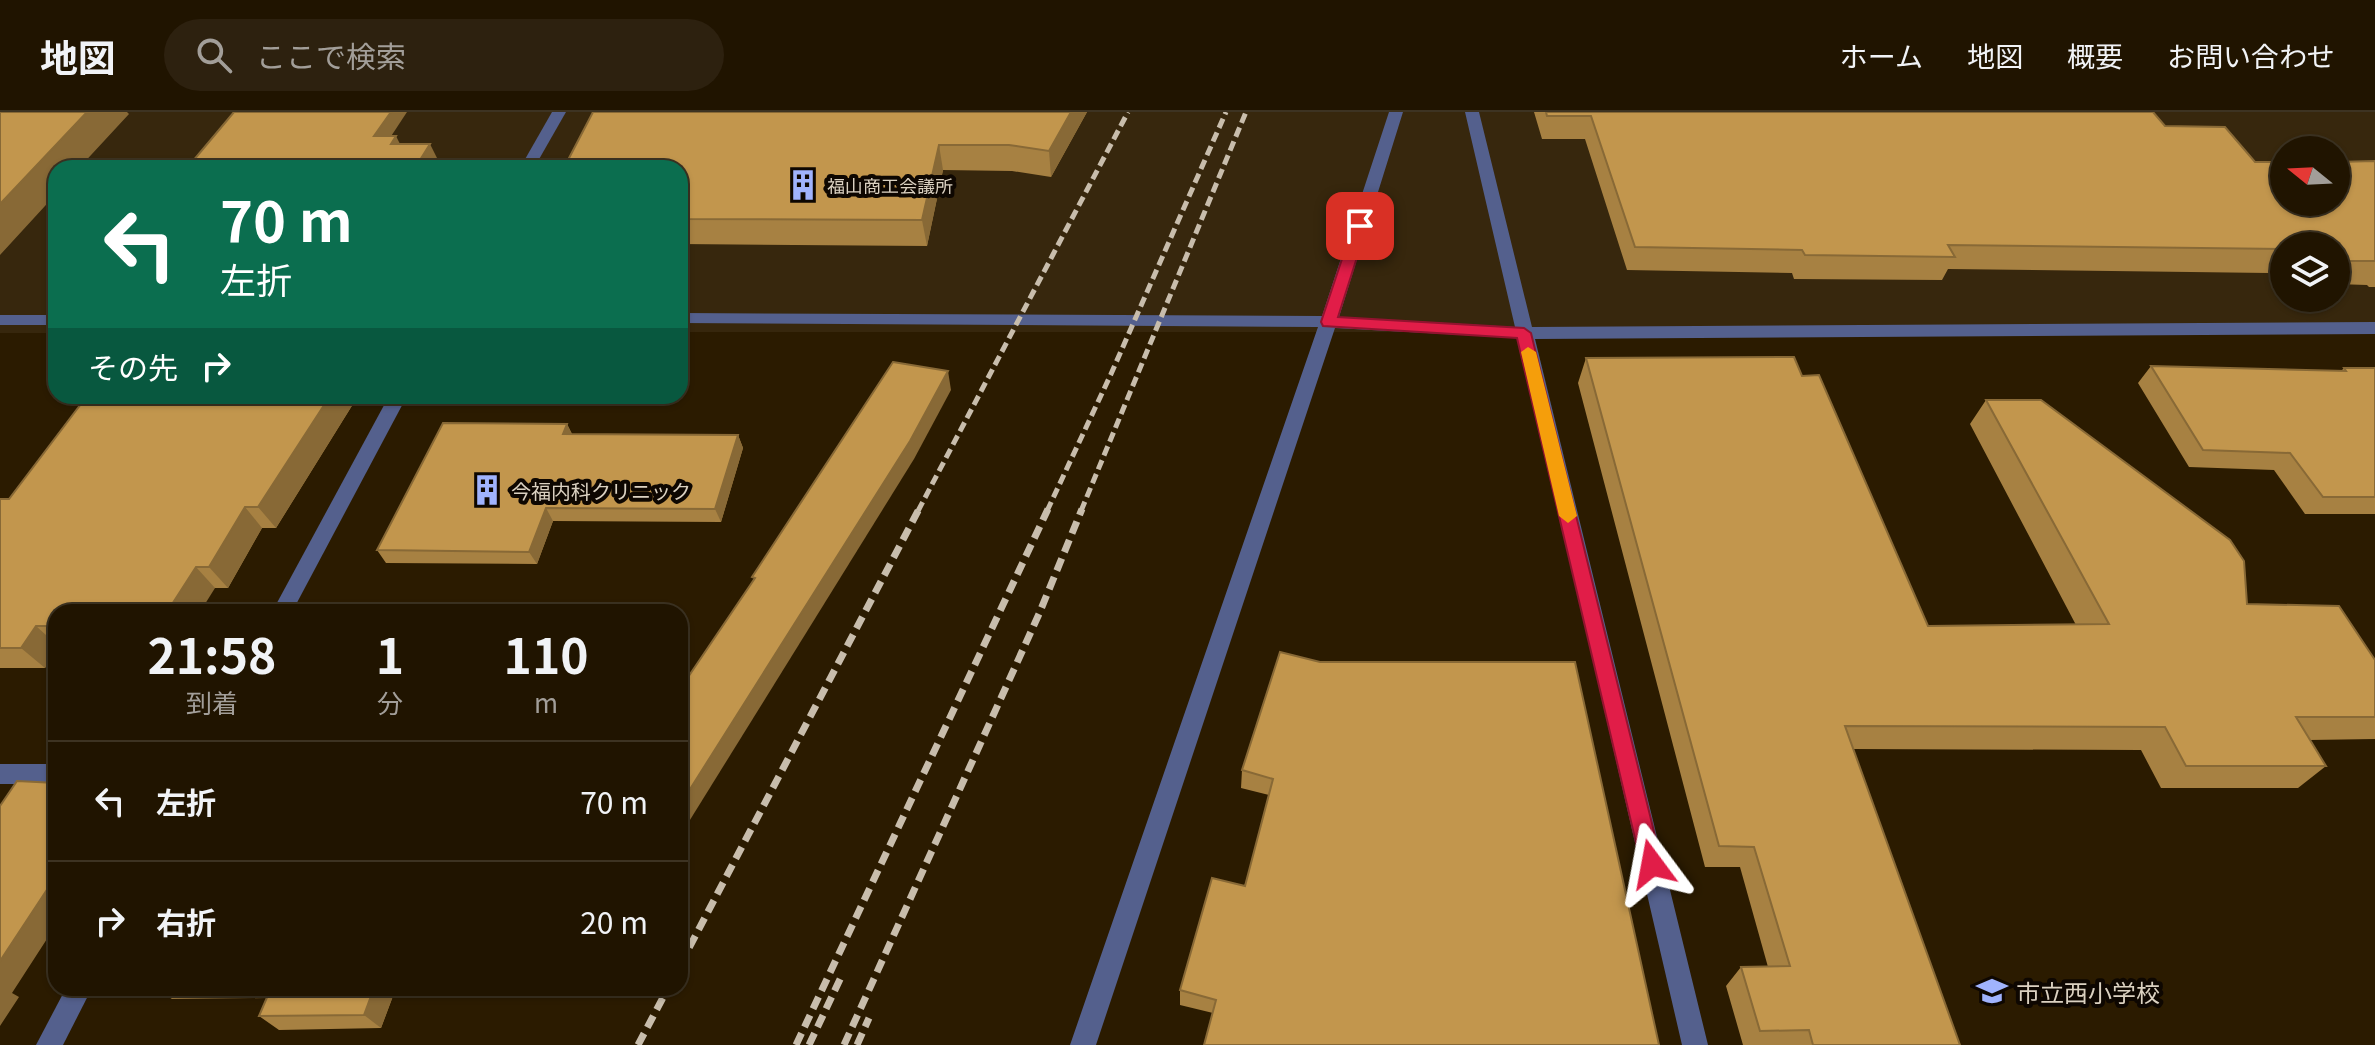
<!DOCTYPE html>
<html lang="ja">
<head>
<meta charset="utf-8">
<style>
	:root { --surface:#201400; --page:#2d210f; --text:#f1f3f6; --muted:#a29e99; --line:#3d3322 }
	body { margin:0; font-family:Georgia,"Noto Sans JP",serif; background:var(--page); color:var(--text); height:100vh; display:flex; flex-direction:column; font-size:30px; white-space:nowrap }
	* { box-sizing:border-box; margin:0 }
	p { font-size:26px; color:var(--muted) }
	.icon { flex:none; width:44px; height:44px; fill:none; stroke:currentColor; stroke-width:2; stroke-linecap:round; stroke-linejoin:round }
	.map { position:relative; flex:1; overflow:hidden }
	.drawer { position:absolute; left:48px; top:492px; width:640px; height:392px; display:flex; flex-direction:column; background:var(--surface); border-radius:24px; box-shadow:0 2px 6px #0004,0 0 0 2px var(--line) }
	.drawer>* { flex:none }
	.hud { position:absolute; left:48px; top:48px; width:640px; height:244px; border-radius:24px; box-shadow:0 2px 6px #0004,0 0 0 2px var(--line); background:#0b6e4f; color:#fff; overflow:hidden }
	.needle { width:52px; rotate:288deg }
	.tools { position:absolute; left:2270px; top:24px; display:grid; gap:16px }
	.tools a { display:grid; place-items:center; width:80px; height:80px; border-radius:50%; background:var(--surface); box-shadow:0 2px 6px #0004,0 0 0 2px var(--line); font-size:40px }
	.pin { position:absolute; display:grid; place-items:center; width:68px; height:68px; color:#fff; margin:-34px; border-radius:16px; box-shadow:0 4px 12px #0006 }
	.me { position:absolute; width:88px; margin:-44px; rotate:347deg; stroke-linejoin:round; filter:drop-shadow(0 0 6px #0008) }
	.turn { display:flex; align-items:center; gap:28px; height:168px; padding:0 40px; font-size:36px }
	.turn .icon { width:104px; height:104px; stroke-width:2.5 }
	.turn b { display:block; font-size:56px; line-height:68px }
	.then { display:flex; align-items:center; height:76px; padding:0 40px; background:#0003; gap:16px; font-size:30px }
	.eta { display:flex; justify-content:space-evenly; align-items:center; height:136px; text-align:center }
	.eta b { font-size:48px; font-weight:700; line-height:56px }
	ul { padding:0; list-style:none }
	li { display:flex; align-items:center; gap:24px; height:120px; padding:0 40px; border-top:2px solid var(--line) }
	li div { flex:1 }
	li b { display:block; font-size:30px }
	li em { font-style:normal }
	header { display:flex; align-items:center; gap:48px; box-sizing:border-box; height:112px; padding:0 40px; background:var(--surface); border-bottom:2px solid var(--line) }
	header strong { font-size:38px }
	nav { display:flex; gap:44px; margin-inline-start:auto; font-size:28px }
	.search { width:560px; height:72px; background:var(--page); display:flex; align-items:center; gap:20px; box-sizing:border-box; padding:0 28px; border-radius:44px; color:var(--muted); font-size:30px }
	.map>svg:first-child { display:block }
	.built { fill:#37270d; fill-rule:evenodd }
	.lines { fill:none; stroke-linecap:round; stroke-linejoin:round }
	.minor { fill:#54608d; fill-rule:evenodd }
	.rail-far1 { stroke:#c8bdac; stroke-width:5; stroke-dasharray:10 5; stroke-linecap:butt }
	.rail { stroke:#c8bdac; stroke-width:7; stroke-dasharray:13 7; stroke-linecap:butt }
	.wall { fill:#a78142 }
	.shaded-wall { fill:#886936 }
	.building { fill:#c2964d; stroke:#886936; stroke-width:2 }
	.route { fill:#e11d48; stroke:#92132f; stroke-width:2 }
	.slow { fill:#f59e0b }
	.labels { text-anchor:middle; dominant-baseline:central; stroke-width:8; stroke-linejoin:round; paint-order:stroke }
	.far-poi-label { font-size:18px; fill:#dbd1c1; stroke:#0e0701; text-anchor:start }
	.poi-label { font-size:20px; fill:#dbd1c1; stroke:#0e0701; text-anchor:start }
	.near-poi-label { font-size:24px; fill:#dbd1c1; stroke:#0e0701; text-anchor:start }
</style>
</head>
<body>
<header>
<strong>地図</strong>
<div class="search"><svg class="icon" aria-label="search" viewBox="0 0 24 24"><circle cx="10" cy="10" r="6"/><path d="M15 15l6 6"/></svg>ここで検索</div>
<nav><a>ホーム</a><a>地図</a><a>概要</a><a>お問い合わせ</a></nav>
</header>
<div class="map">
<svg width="2375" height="933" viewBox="0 0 2375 933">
	<rect width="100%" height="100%" fill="#2b1b00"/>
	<!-- built -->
	<path class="built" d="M0,0H2375V220H680V56H56V221H0ZM2284,38H2336V90H2284ZM2284,134H2336V186H2284Z"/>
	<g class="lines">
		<!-- minor -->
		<g class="minor">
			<polygon points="552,0 566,0 534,56 520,56"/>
			<polygon points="1389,0 1403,0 1339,205 1515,215 1465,0 1479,0 1532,215 2375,210 2375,222 1535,227 1708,933 1682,933 1518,226 1335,216 1096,933 1070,933 1318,215 680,211 680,201 1322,204"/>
			<rect x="0" y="203" width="56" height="10"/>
			<polygon points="389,284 407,284 292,500 272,500"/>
			<rect x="0" y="652" width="56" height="20"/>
			<polygon points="66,876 92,876 63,933 36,933"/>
		</g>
		<!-- rail-far1 -->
		<g class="rail-far1">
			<polyline points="918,399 1128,0"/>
			<polyline points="1047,399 1111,262 1226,0"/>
			<polyline points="1081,399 1246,0"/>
		</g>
		<!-- rail -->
		<g class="rail">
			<polyline points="680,853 919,397"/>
			<polyline points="638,933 668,876"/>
			<polyline points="796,933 1048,397"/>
			<polyline points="809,933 842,863"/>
			<polyline points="844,933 1039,502 1082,397"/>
			<polyline points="857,933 869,906"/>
		</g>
	</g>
	<!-- wall -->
	<g class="wall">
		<polygon points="593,0 1087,0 1051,65 1012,59 943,58 927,134 680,132 680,56 571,56 568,48"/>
		<polygon points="1534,0 2153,0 2165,14 2255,50 2375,49 2375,175 2369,175 2367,173 2336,172 2336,134 2284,134 2284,172 2278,172 2269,161 1948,157 1942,168 1794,167 1792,161 1627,158 1585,27 1542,27"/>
		<polygon points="1586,246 1802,264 1928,514 2076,513 1970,312 1986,288 2247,492 2375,548 2375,627 2309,628 2326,654 2298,676 2161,676 2141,638 1853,637 1960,933 1743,933 1726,874 1741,855 1768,855 1740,755 1705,755 1578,271"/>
		<polygon points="2151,254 2341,259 2344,256 2375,256 2375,402 2305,402 2274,358 2189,355 2138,271"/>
		<polygon points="358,284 276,416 262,416 228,476 215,476 56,500 56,540 45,556 0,556 0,387 9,387"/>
		<polygon points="567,312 572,322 738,323 743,336 721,410 553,409 537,452 386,451 377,438"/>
		<polygon points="1320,550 1213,901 1180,893 1180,878 1245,774 1269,683 1241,676 1242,658"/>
		<polygon points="155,876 396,876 381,916 279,918 259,904 267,886 172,887"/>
	</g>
	<!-- shaded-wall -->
	<g class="shaded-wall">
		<polygon points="87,0 127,0 129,2 79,56 56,56 56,82 0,143 0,92"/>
		<polygon points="391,0 407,0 382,38 374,24"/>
		<polygon points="1071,0 1087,0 1051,65 1049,39"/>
		<polygon points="396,24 403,38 391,32"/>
		<polygon points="430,32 437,46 431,56 415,56"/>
		<polygon points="939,33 943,58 927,134 922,108"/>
		<polygon points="948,259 951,278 914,347 680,724 680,693"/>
		<polygon points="330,284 358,284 276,416 258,395"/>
		<polygon points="567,312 574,326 563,322"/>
		<polygon points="738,323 743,336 721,410 715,397"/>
		<polygon points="245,395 262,416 228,476 209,455"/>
		<polygon points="546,396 553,409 537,452 529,440"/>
		<polygon points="196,455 215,476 200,500 167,500"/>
		<polygon points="36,514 56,532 56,540 45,556 21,536"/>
		<polygon points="56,764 56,813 12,881 19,885 0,914 0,849"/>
		<polygon points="374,876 396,876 381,916 364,903"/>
	</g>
	<!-- building -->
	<g class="building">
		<polygon points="0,0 87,0 0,92"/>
		<polygon points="234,0 391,0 374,24 396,24 391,32 430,32 415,56 187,56"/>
		<polygon points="593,0 1071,0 1049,39 1009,33 939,33 922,108 680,107 680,56 626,56 630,48 568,48"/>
		<polygon points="1546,0 2153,0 2165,14 2225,15 2255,50 2284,50 2284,90 2336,90 2336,50 2375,49 2375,149 2336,149 2336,134 2284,134 2284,137 1948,133 1955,145 1805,143 1802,138 1635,135 1591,4 1547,4"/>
		<polygon points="1794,245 1802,264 1819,263 1928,514 2109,512 1986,288 2041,288 2230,428 2244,449 2247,492 2339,494 2375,548 2375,605 2296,605 2326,654 2186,654 2165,615 1845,614 1960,933 1813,933 1809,918 1760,919 1741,855 1790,854 1754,735 1719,734 1586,246"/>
		<polygon points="893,250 948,259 910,329 680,693 680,577 755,466 752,465"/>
		<polygon points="2151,254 2346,259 2344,256 2375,256 2375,385 2323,385 2290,341 2203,338"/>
		<polygon points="87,284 330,284 258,395 245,395 209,455 196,455 167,500 56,500 56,514 36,514 21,536 0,536 0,387 9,387"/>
		<polygon points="443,311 567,312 563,322 738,323 715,397 546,396 529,440 377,438"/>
		<polygon points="1280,540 1320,550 1575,550 1659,933 1204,933 1216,888 1180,878 1212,766 1245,774 1273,667 1242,658"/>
		<polygon points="17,669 56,671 56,764 0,849 0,694"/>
		<polygon points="271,876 374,876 364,903 259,904"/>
	</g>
	<!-- route -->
	<polygon class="route" points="1360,110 1367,114 1338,205 1524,216 1531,221 1662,752 1659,759 1652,762 1644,759 1641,752 1517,226 1323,214 1321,210 1353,114"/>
	<!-- slow -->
	<polygon class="slow" points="1528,235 1536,240 1577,404 1568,411 1559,404 1521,240"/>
	<!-- icons -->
	<defs>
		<symbol id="building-bare" viewBox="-9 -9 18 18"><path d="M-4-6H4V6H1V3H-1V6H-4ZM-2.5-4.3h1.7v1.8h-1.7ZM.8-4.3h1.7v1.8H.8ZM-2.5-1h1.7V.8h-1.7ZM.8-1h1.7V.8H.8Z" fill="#a0b3fd" stroke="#0e0701" stroke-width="2.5" paint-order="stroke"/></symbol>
		<symbol id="school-bare" viewBox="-9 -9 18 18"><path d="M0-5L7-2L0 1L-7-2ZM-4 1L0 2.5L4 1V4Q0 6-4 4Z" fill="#a0b3fd" stroke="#0e0701" stroke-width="2.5" paint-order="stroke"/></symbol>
	</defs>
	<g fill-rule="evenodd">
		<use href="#building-bare" x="781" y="51" width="44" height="44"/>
		<use href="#building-bare" x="465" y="356" width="44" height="44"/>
		<use href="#school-bare" x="1970" y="857" width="44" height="44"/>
	</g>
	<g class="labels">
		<!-- far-poi labels -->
		<g class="far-poi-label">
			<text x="827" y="73">福山商工会議所</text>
		</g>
		<!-- poi labels -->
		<g class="poi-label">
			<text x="511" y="378">今福内科クリニック</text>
		</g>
		<!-- near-poi labels -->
		<g class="near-poi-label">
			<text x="2016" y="879">市立西小学校</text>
		</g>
	</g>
</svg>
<div class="tools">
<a><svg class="needle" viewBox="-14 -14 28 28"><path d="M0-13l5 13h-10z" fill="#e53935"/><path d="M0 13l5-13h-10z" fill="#a29e99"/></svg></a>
<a><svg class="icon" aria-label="layers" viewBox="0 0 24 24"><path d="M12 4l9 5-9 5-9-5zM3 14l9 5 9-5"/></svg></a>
</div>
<div class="pin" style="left:1360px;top:114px;background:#d93025"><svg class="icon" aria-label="arrive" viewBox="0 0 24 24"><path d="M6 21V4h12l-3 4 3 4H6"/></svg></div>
<svg class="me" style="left:1652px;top:752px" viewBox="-20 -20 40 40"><path d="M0-17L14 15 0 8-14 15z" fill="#e11d48" stroke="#fff" stroke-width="4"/></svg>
<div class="hud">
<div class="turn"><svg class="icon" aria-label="left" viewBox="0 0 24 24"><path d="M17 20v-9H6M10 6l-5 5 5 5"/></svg><div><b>70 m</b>左折</div></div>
<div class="then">その先<svg class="icon" aria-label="right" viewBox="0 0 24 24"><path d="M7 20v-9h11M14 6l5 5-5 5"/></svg></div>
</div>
<section class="drawer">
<div class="eta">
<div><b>21:58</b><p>到着</p></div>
<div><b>1</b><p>分</p></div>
<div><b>110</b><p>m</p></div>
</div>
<ul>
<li><svg class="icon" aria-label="left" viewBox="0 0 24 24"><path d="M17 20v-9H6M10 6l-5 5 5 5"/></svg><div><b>左折</b></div><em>70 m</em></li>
<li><svg class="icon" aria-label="right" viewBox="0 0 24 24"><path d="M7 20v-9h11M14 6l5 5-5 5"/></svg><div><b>右折</b></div><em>20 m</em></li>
</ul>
</section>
</div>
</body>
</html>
